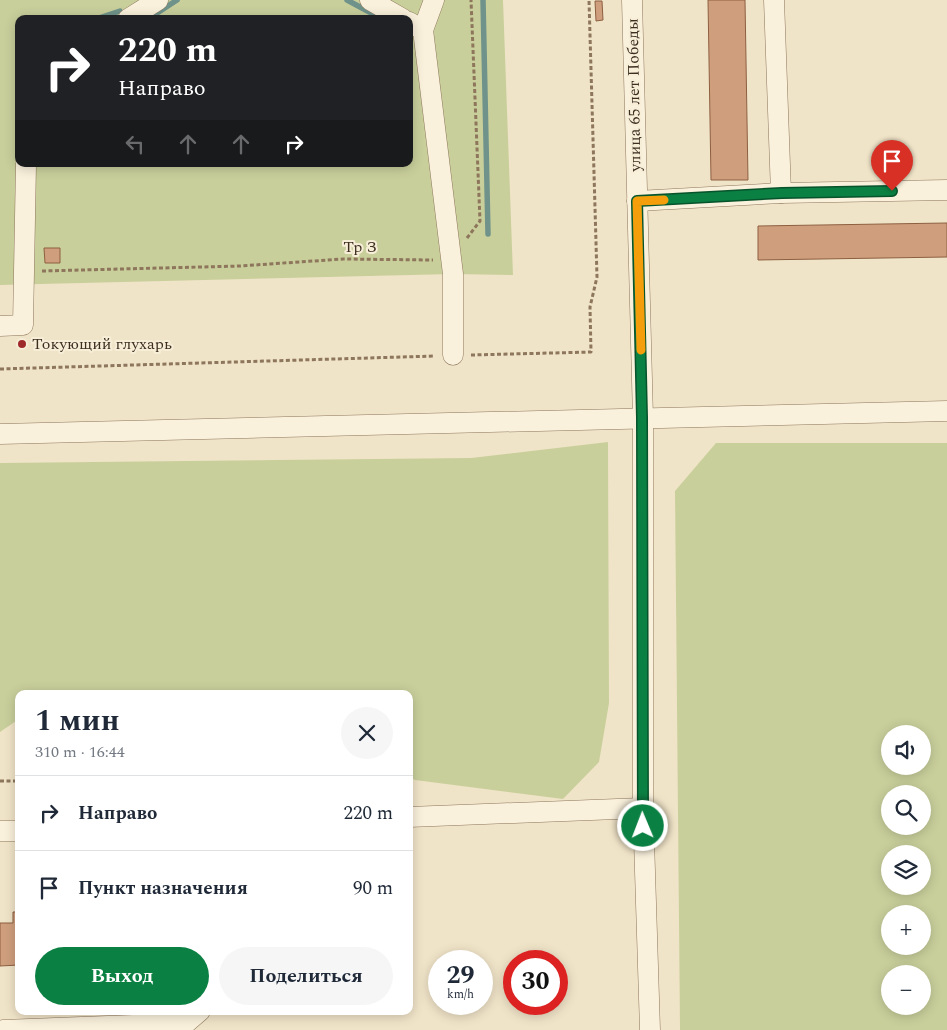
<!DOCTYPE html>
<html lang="ru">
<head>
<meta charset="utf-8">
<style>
	:root { --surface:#fff; --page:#f6f6f7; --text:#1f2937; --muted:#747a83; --line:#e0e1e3; --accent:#0b8043 }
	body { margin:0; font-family:Spectral,serif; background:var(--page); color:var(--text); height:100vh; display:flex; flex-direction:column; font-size:19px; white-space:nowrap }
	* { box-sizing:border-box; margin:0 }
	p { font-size:16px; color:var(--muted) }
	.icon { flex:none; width:28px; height:28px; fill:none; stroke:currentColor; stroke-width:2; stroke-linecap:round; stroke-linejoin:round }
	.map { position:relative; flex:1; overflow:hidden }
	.side { position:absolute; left:15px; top:690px; width:398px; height:325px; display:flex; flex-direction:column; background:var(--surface); border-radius:10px; box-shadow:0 2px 12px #0003 }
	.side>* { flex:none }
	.hud { position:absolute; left:15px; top:15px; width:398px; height:152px; border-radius:10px; box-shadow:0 2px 12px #0003; background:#202124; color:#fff; overflow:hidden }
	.fabs { position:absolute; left:881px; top:725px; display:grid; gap:10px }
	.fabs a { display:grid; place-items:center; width:50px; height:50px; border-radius:50%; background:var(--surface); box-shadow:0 2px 12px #0003; font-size:25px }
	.speed { position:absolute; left:428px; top:950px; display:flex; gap:10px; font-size:25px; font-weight:700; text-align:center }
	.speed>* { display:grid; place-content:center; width:65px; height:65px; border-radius:50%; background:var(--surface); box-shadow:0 2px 12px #0003; line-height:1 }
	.speed small { font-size:12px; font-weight:400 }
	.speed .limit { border:8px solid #d22; background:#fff; color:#111 }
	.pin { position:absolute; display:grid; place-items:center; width:42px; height:42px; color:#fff; margin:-51px -21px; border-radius:50% 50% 50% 0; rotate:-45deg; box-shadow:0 0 5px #0007 }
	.pin .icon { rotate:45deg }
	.me { position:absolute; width:55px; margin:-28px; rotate:359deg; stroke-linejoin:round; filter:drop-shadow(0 0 4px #0008) }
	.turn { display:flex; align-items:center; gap:18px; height:105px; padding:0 20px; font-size:22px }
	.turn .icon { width:65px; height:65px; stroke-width:2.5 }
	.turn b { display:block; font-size:35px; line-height:42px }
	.lanes { display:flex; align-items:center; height:48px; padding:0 20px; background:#0003; justify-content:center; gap:25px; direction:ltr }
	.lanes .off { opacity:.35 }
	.round { display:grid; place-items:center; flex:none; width:52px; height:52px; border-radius:26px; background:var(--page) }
	.headline { display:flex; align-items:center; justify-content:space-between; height:85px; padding:0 20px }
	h1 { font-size:30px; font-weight:700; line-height:38px }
	.primary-button { display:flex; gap:10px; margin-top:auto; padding:10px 20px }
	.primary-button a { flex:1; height:58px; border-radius:30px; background:var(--accent); color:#fff; font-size:20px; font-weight:700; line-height:58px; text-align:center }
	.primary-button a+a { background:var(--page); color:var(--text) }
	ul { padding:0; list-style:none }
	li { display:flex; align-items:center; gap:15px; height:75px; padding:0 20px; border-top:1px solid var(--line) }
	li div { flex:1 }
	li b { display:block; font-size:19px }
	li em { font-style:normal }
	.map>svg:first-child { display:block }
	.green { fill:#c9cf9b; fill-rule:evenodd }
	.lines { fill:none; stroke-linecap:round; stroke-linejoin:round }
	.stream { stroke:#6f938a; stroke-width:5.5 }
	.building { fill:#cf9f7d; stroke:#8d5f41 }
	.minor-casing { stroke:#8d765c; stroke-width:21 }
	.path { stroke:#8d765c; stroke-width:3; stroke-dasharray:4 2.5; stroke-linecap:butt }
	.minor { stroke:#faf1dc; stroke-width:20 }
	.route-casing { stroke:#07532c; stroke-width:12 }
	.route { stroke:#0b8043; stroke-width:9 }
	.slow { stroke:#f59e0b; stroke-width:9 }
	.poi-dot { fill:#9e2a2b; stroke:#f7eed8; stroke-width:2 }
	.labels { text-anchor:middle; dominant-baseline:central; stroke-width:4; stroke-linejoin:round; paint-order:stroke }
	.street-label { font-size:16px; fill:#3d2e20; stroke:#f7eed8 }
	.poi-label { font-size:16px; fill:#3d2e20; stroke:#f7eed8; text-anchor:start }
</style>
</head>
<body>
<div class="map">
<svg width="947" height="1030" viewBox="0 0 947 1030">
	<rect width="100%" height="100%" fill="#f0e4c8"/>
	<!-- green -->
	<g class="green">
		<path d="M0,0H503L513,275L453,274L0,285ZM19,19H409V164H19Z"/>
		<polygon points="608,442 609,703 599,762 563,799 415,780 409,777 409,694 19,694 19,719 0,732 0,463 471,458"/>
		<path d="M716,443H947V1030H680L675,491ZM890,734H922V766H890ZM890,794H922V826H890ZM890,854H922V886H890ZM890,914H922V946H890ZM890,974H922V1006H890Z"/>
	</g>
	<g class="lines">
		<!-- stream -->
		<g class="stream">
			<polyline points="347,0 375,15 379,10"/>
			<polyline points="483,0 488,234"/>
			<polyline points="96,19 120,11"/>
			<polyline points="148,19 177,0"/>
		</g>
	</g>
	<!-- building -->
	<g class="building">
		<polygon points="708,0 745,0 748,180 711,180"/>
		<polygon points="595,1 602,1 603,20 596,21"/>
		<polygon points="947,223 947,257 758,260 758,226"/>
		<polygon points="44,248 60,248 60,263 45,263"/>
		<polygon points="13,912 19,912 19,965 0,966 0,923 13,923"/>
	</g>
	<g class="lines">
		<defs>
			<g id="minor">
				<polyline points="370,0 403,19"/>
				<polyline points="632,0 643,418 643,808 650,1030"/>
				<polyline points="774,0 781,193"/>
				<polyline points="128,19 158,0"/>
				<polyline points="409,22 423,30 453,274 453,355"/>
				<polyline points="423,30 434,0"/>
				<polyline points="637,201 781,193 947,190"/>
				<polyline points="0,326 23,325 26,164"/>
				<polyline points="0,434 947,411"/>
				<polyline points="409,817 643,808"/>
				<polyline points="0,831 19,831"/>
				<polyline points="3,1030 186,1023 200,1011"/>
			</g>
		</defs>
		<!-- minor casing -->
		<use href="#minor" class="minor-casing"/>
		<!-- path -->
		<g class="path">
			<polyline points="467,238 480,221 471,0"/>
			<polyline points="42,271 240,266 343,259 433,260"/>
			<polyline points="471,355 591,352 590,307 597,277 589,0"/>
			<polyline points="0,369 435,356"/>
			<polyline points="0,781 19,781"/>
		</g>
		<!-- minor -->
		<use href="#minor" class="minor"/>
	</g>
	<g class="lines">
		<defs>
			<polyline id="route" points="643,826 642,418 637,201 782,193 892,191"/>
		</defs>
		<!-- route casing -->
		<use href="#route" class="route-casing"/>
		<!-- route -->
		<use href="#route" class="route"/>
		<!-- slow -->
		<polyline class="slow" points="641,350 637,201 664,200"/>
	</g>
	<!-- markers -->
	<circle class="poi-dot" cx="22" cy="344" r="5"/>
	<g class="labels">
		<!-- street labels -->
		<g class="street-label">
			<text transform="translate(634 95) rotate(-91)">улица 65 лет Победы</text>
			<text x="360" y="247">Тр З</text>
		</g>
		<!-- poi labels -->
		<g class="poi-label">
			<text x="32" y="344">Токующий глухарь</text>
		</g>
	</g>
</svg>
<div class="fabs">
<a><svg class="icon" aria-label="sound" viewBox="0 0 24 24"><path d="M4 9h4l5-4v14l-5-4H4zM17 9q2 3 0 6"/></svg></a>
<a><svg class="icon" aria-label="search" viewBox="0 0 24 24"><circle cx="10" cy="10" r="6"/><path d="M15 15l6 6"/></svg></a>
<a><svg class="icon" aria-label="layers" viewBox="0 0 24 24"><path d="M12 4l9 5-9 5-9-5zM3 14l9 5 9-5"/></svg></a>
<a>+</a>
<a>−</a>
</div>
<div class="speed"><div>29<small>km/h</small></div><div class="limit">30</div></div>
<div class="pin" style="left:892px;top:191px;background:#d93025"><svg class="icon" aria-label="arrive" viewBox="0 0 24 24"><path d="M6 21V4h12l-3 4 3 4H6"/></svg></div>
<svg class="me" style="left:643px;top:826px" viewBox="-20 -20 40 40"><circle r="17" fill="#0b8043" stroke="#fff" stroke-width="3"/><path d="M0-11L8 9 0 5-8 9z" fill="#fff"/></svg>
<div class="hud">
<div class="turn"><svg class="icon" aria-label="right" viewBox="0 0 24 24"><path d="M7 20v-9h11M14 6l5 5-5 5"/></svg><div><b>220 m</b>Направо</div></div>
<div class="lanes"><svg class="icon off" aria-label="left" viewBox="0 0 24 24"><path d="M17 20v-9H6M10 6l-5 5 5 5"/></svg><svg class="icon off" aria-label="ahead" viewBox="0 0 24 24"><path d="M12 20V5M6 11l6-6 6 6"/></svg><svg class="icon off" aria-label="ahead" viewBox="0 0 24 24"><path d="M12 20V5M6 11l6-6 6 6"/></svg><svg class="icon" aria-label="right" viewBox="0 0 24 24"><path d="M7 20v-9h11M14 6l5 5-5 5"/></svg></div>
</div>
<section class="side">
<div class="headline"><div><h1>1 мин</h1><p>310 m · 16:44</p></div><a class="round"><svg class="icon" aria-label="close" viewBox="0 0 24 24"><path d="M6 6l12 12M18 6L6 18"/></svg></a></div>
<ul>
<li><svg class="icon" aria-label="right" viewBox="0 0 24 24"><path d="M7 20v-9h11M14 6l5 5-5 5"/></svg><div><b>Направо</b></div><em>220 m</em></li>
<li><svg class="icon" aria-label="arrive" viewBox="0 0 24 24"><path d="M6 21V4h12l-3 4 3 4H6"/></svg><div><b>Пункт назначения</b></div><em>90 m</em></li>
</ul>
<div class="primary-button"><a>Выход</a><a>Поделиться</a></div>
</section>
</div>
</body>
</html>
